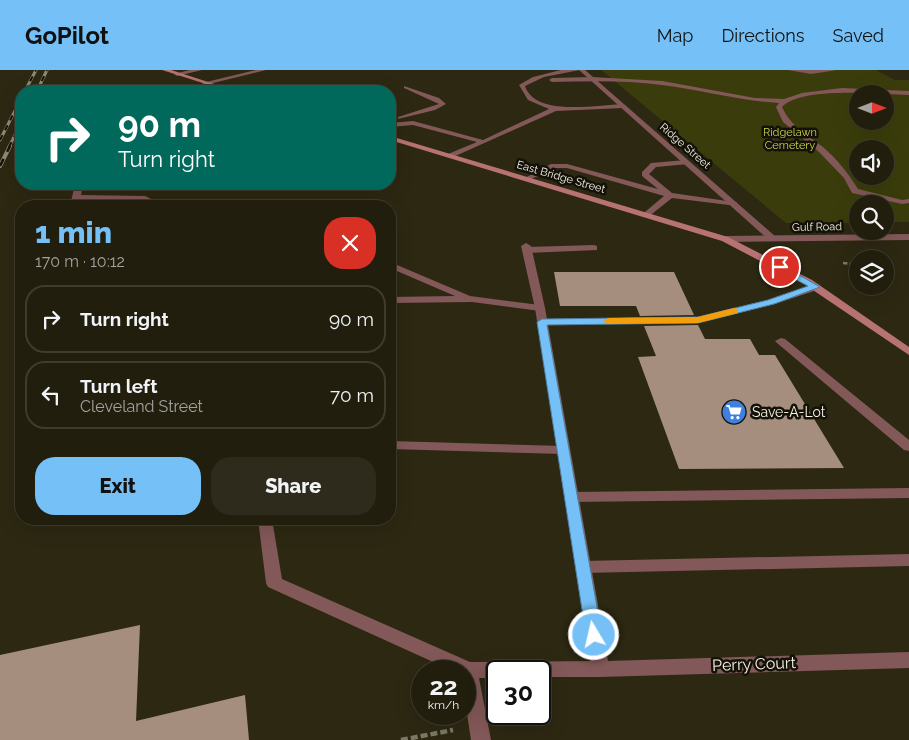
<!DOCTYPE html>
<html lang="en">
<head>
<meta charset="utf-8">
<style>
	:root { --surface:#221e0e; --page:#2e2b1c; --text:#f1f3f6; --muted:#a2a29e; --line:#3f3c2e; --accent:#75c0f6 }
	body { margin:0; font-family:Raleway,sans-serif; background:var(--page); color:var(--text); height:100vh; display:flex; flex-direction:column; font-size:19px; white-space:nowrap }
	* { box-sizing:border-box; margin:0 }
	p { font-size:16px; color:var(--muted) }
	.icon { flex:none; width:28px; height:28px; fill:none; stroke:currentColor; stroke-width:2; stroke-linecap:round; stroke-linejoin:round }
	.map { position:relative; flex:1; overflow:hidden }
	.details { position:absolute; left:15px; top:130px; width:381px; height:325px; display:flex; flex-direction:column; background:var(--surface); border-radius:20px; box-shadow:0 5px 20px #0002,0 0 0 1px var(--line) }
	.details>* { flex:none }
	.banner { position:absolute; left:15px; top:15px; width:381px; height:105px; border-radius:20px; box-shadow:0 5px 20px #0002,0 0 0 1px var(--line); background:#00695c; color:#fff; overflow:hidden }
	.needle { width:32px; rotate:90deg }
	.buttons { position:absolute; left:849px; top:15px; display:grid; gap:10px }
	.buttons a { display:grid; place-items:center; width:45px; height:45px; border-radius:50%; background:var(--surface); box-shadow:0 5px 20px #0002,0 0 0 1px var(--line); font-size:25px }
	.speed { position:absolute; left:411px; top:590px; display:flex; gap:10px; font-size:25px; font-weight:700; text-align:center }
	.speed>* { display:grid; place-content:center; width:65px; height:65px; border-radius:50%; background:var(--surface); box-shadow:0 5px 20px #0002,0 0 0 1px var(--line); line-height:1 }
	.speed small { font-size:12px; font-weight:400 }
	.speed .limit { border:2px solid #111; border-radius:8px; background:#fff; color:#111 }
	.pin { position:absolute; display:grid; place-items:center; width:42px; height:42px; color:#fff; margin:-21px; border:2px solid #fff; border-radius:50%; box-shadow:0 1px 5px #0007 }
	.me { position:absolute; width:55px; margin:-28px; rotate:351deg; stroke-linejoin:round; filter:drop-shadow(0 0 4px #0008) }
	.turn { display:flex; align-items:center; gap:18px; height:105px; padding:0 20px; font-size:22px }
	.turn .icon { width:65px; height:65px; stroke-width:2.5 }
	.turn b { display:block; font-size:35px; line-height:42px }
	.round { display:grid; place-items:center; flex:none; width:52px; height:52px; border-radius:20px; background:var(--page) }
	.summary { display:flex; align-items:center; justify-content:space-between; height:85px; padding:0 20px }
	h1 { font-size:30px; font-weight:800; line-height:38px; color:var(--accent) }
	.action { display:flex; gap:10px; margin-top:auto; padding:10px 20px }
	.action a { flex:1; height:58px; border-radius:20px; background:var(--accent); color:#111; font-size:20px; font-weight:800; line-height:58px; text-align:center }
	.action a+a { background:var(--page); color:var(--text) }
	ul { padding:0; list-style:none }
	li { display:flex; align-items:center; gap:15px; height:68px; margin:0 10px 8px; padding:0 10px; border:2px solid var(--line); border-radius:20px }
	li div { flex:1 }
	li b { display:block; font-size:19px }
	li em { font-style:normal }
	header { display:flex; align-items:center; gap:30px; box-sizing:border-box; height:70px; padding:0 25px; background:var(--accent); color:#111 }
	header strong { font-size:24px }
	nav { display:flex; gap:28px; margin-inline-start:auto; font-size:18px }
	.map>svg:first-child { display:block }
	.green { fill:#3a3d0b; fill-rule:evenodd }
	.building { fill:#a58e7e }
	.lines { fill:none; stroke-linecap:round; stroke-linejoin:round }
	.path-far1 { stroke:#7d7966; stroke-width:2.5; stroke-dasharray:4.5 2; stroke-linecap:butt }
	.path { stroke:#7d7966; stroke-width:4.5; stroke-dasharray:7 3; stroke-linecap:butt }
	.service { fill:#835858; fill-rule:evenodd }
	.minor { fill:#835858; fill-rule:evenodd }
	.tertiary { fill:#835858; fill-rule:evenodd }
	.secondary { fill:#b77273; fill-rule:evenodd }
	.rail-far1-casing { stroke:#8e8a78; stroke-width:3 }
	.rail-casing { stroke:#8e8a78; stroke-width:4 }
	.rail-far1 { stroke:#131108; stroke-width:2; stroke-dasharray:5.5; stroke-linecap:butt }
	.rail { stroke:#131108; stroke-width:2.5; stroke-dasharray:8; stroke-linecap:butt }
	.route { fill:#75c0f6; stroke:#4c7da0 }
	.slow { fill:#f59e0b }
	.labels { text-anchor:middle; dominant-baseline:central; stroke-width:5; stroke-linejoin:round; paint-order:stroke }
	.far-park-label { font-size:11px; fill:#ccd54b; stroke:#131108 }
	.far-street-label { font-size:11px; fill:#f6f3e5; stroke:#131108 }
	.poi-label { font-size:14px; fill:#f6f3e5; stroke:#131108; text-anchor:start }
	.near-street-label { font-size:16px; fill:#f6f3e5; stroke:#131108 }
</style>
</head>
<body>
<header>
<strong>GoPilot</strong>
<nav><a>Map</a><a>Directions</a><a>Saved</a></nav>
</header>
<div class="map">
<svg width="909" height="670" viewBox="0 0 909 670">
	<rect width="100%" height="100%" fill="#2d2812"/>
	<!-- green -->
	<path class="green" d="M601,0H876L895,10H909V152H885V134H858L857,153H786ZM858,24H885V51H858ZM858,79H885V106H858Z"/>
	<!-- building -->
	<g class="building">
		<polygon points="554,202 674,202 694,245 640,246 636,236 560,236"/>
		<polygon points="698,255 705,269 750,269 759,285 775,285 844,398 679,399 638,287 656,286 644,256"/>
		<polygon points="140,555 136,651 245,625 249,670 0,670 0,585"/>
	</g>
	<g class="lines">
		<!-- path-far1 -->
		<polyline class="path-far1" points="843,193 858,195"/>
		<!-- path -->
		<polyline class="path" points="401,670 453,660"/>
		<!-- service -->
		<g class="service">
			<polygon points="190,0 202,0 177,6 174,4"/>
			<polygon points="256,0 266,0 205,15 202,13"/>
			<path d="M561,0H580L544,7L525,16C535,47 597,35 623,34L626,36L623,38L556,41L451,88L447,86L448,84L477,72L413,55L390,57V53L413,51L483,70L549,39L528,30L519,15L533,7Z"/>
			<polygon points="788,0 837,0 811,4"/>
			<path d="M592,7L662,11L755,28L784,29L802,23L842,18L909,21V25C882,24 800,16 782,37C791,57 807,64 823,77C837,89 849,104 858,119L902,130L909,129V133L902,134L852,123L844,108L819,82L783,52L776,37L779,33C740,31 702,20 662,15C626,10 589,11 552,12L549,10L552,8Z"/>
			<polygon points="404,16 439,28 446,34 435,40 398,49 398,47 439,34 404,18"/>
			<polygon points="686,90 690,92 689,94 656,97 649,104 672,123 734,132 737,132 737,136 672,128 648,147 645,146 645,142 664,126 567,98 555,98 527,111 523,109 551,94 567,94 658,119 642,106 642,102 651,93"/>
			<polygon points="75,114 83,114 81,125 145,126 166,136 156,136 144,130 80,130 78,136 70,136"/>
			<polygon points="594,175 597,176 597,180 527,183 522,180 527,177"/>
			<polygon points="390,192 470,226 540,235 545,238 540,241 472,232 390,233 390,227 455,226 390,198"/>
			<polygon points="816,214 820,215 820,219 775,234 698,253 542,255 537,252 542,249 698,247 767,230"/>
			<polygon points="781,268 785,269 909,370 909,381 904,380 777,273 775,271"/>
			<polygon points="390,371 563,376 568,377 570,380 568,383 563,384 390,379"/>
			<polygon points="909,418 909,428 571,432 566,431 564,427 566,423 571,422"/>
			<polygon points="258,449 272,449 282,509 470,592 600,591 606,593 609,599 606,605 600,607 540,607 540,601 498,601 498,608 479,608 491,670 471,670 465,631 465,601 453,601 268,517 266,513"/>
			<polygon points="909,484 909,496 583,503 577,501 575,497 577,493 583,491"/>
		</g>
		<!-- minor -->
		<g class="minor">
			<polygon points="579,0 585,0 776,167 776,171 770,171"/>
			<polygon points="526,173 531,176 545,238 608,591 909,582 909,598 600,607 594,605 591,599 535,238 521,176"/>
		</g>
		<!-- tertiary -->
		<polygon class="tertiary" points="909,164 909,170 725,172 720,169 725,166"/>
		<!-- secondary -->
		<g class="secondary">
			<polygon points="162,0 171,0 236,21 228,21"/>
			<polygon points="390,66 728,167 812,210 909,277 909,285 804,214 722,171 390,70"/>
		</g>
		<defs>
			<g id="rail-far1">
				<polyline points="25,21 36,0"/>
				<polyline points="37,21 47,0"/>
				<polyline points="0,70 21,29"/>
				<polyline points="9,77 21,53"/>
			</g>
			<polyline id="rail" points="0,96 10,76"/>
		</defs>
		<!-- rail-far1 casing -->
		<use href="#rail-far1" class="rail-far1-casing"/>
		<!-- rail casing -->
		<use href="#rail" class="rail-casing"/>
		<!-- rail-far1 -->
		<use href="#rail-far1" class="rail-far1"/>
		<!-- rail -->
		<use href="#rail" class="rail"/>
	</g>
	<!-- route -->
	<polygon class="route" points="780,194 820,217 774,234 698,253 547,255 602,565 600,570 594,572 589,570 586,565 537,252 542,249 698,247 768,230 808,216 776,199 775,197"/>
	<!-- slow -->
	<polygon class="slow" points="734,238 738,239 738,243 698,253 608,254 603,251 608,248 698,247"/>
	<!-- icons -->
	<defs>
		<symbol id="supermarket-disc" viewBox="-11 -11 22 22"><circle r="9.5" fill="#3f7fe0" stroke="#131108"/><path d="M-6-5.5h2.5l.6 2H6L4.5 2H-2.5L-4.4-4H-6ZM-1.5 3.2a1.3 1.3 0 1 0 .1 0ZM3 3.2a1.3 1.3 0 1 0 .1 0Z" fill="#fff"/></symbol>
	</defs>
	<g fill-rule="evenodd">
		<use href="#supermarket-disc" x="720" y="328" width="28" height="28"/>
	</g>
	<g class="labels">
		<!-- far-park labels -->
		<g class="far-park-label">
			<text x="790" y="62">Ridgelawn<tspan x="790" dy="13">Cemetery</tspan></text>
		</g>
		<!-- far-street labels -->
		<g class="far-street-label">
			<text transform="translate(685 76) rotate(41)">Ridge Street</text>
			<text transform="translate(561 107) rotate(16)">East Bridge Street</text>
			<text transform="translate(817 157) rotate(-1)">Gulf Road</text>
		</g>
		<!-- poi labels -->
		<g class="poi-label">
			<text x="752" y="342">Save-A-Lot</text>
		</g>
		<!-- near-street labels -->
		<g class="near-street-label">
			<text transform="translate(754 594) rotate(-2)">Perry Court</text>
		</g>
	</g>
</svg>
<div class="buttons">
<a><svg class="needle" viewBox="-14 -14 28 28"><path d="M0-13l5 13h-10z" fill="#e53935"/><path d="M0 13l5-13h-10z" fill="#a2a29e"/></svg></a>
<a><svg class="icon" aria-label="sound" viewBox="0 0 24 24"><path d="M4 9h4l5-4v14l-5-4H4zM17 9q2 3 0 6"/></svg></a>
<a><svg class="icon" aria-label="search" viewBox="0 0 24 24"><circle cx="10" cy="10" r="6"/><path d="M15 15l6 6"/></svg></a>
<a><svg class="icon" aria-label="layers" viewBox="0 0 24 24"><path d="M12 4l9 5-9 5-9-5zM3 14l9 5 9-5"/></svg></a>
</div>
<div class="speed"><div>22<small>km/h</small></div><div class="limit">30</div></div>
<div class="pin" style="left:780px;top:197px;background:#d93025"><svg class="icon" aria-label="arrive" viewBox="0 0 24 24"><path d="M6 21V4h12l-3 4 3 4H6"/></svg></div>
<svg class="me" style="left:594px;top:565px" viewBox="-20 -20 40 40"><circle r="17" fill="#75c0f6" stroke="#fff" stroke-width="3"/><path d="M0-11L8 9 0 5-8 9z" fill="#fff"/></svg>
<div class="banner">
<div class="turn"><svg class="icon" aria-label="right" viewBox="0 0 24 24"><path d="M7 20v-9h11M14 6l5 5-5 5"/></svg><div><b>90 m</b>Turn right</div></div>
</div>
<section class="details">
<div class="summary"><div><h1>1 min</h1><p>170 m · 10:12</p></div><a class="round" style="background:#d93025;color:#fff"><svg class="icon" aria-label="close" viewBox="0 0 24 24"><path d="M6 6l12 12M18 6L6 18"/></svg></a></div>
<ul>
<li><svg class="icon" aria-label="right" viewBox="0 0 24 24"><path d="M7 20v-9h11M14 6l5 5-5 5"/></svg><div><b>Turn right</b></div><em>90 m</em></li>
<li><svg class="icon" aria-label="left" viewBox="0 0 24 24"><path d="M17 20v-9H6M10 6l-5 5 5 5"/></svg><div><b>Turn left</b><p>Cleveland Street</p></div><em>70 m</em></li>
</ul>
<div class="action"><a>Exit</a><a>Share</a></div>
</section>
</div>
</body>
</html>
